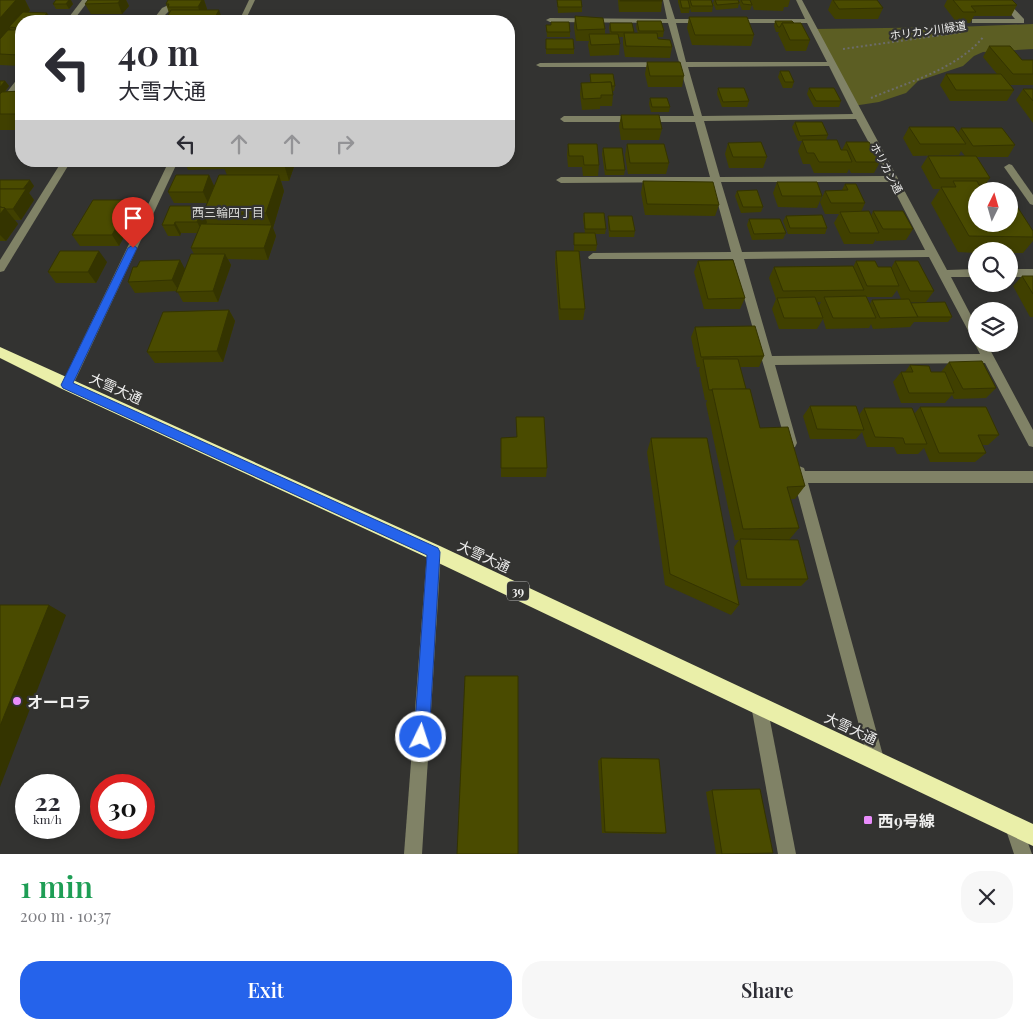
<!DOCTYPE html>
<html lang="en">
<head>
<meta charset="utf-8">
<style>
	:root { --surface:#fff; --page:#f7f7f7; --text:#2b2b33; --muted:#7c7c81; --accent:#2563eb }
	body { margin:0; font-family:"Playfair Display","Noto Sans JP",serif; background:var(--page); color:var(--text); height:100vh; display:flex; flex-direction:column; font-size:19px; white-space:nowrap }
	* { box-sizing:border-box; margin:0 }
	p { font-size:16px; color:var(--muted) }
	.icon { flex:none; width:28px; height:28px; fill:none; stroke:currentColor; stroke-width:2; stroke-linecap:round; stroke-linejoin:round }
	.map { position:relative; height:854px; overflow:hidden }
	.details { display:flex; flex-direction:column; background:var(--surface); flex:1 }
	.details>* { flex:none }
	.guide { position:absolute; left:15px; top:15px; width:500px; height:152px; border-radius:20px; box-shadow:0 2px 8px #0003; background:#fff; color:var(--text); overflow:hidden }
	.needle { width:32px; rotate:5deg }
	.tools { position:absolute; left:968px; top:182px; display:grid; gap:10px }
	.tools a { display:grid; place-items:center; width:50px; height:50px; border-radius:50%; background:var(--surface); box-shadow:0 2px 8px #0003; font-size:25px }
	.speed { position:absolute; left:15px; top:774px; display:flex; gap:10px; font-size:25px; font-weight:700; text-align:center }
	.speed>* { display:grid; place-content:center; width:65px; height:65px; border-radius:50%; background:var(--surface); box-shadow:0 2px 8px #0003; line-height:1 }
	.speed small { font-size:12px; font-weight:400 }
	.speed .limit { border:8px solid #d22; background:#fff; color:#111 }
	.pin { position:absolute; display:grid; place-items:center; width:42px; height:42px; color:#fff; margin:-51px -21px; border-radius:50% 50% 50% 0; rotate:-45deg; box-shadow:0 0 5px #0007 }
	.pin .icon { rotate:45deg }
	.me { position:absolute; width:55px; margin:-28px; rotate:4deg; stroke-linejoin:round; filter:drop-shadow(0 0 4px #0008) }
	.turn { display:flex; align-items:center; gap:18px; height:105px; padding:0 20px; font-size:22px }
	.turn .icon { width:65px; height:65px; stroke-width:2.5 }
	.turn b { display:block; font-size:35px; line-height:42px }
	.lanes { display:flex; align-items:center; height:48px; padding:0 20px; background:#0003; justify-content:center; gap:25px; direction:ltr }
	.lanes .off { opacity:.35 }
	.round { display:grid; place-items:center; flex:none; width:52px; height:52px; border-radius:20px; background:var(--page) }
	.headline { display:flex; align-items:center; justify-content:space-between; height:85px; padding:0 20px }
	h1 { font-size:30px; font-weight:600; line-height:38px; color:#1e9e55 }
	.button { display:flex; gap:10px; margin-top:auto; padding:10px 20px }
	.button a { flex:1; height:58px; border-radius:20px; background:var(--accent); color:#fff; font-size:20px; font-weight:600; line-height:58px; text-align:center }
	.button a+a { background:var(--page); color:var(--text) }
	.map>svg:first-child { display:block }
	.green { fill:#5c5e23 }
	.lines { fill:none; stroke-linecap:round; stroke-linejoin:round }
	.path { stroke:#6c6c6a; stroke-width:2; stroke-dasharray:2 2.5; stroke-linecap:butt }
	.minor { fill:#808266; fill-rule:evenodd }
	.highway { fill:#eaefa9; fill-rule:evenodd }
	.wall { fill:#404000; fill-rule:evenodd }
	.shaded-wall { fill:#343400 }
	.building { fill:#4a4b00; stroke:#343400 }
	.route { fill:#2563eb; stroke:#184099 }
	.poi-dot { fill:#ea8dfc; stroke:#333331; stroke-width:2 }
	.labels { text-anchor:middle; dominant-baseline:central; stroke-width:4.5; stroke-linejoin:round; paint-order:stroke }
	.far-street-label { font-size:11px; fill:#efefee; stroke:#333331 }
	.far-neighbourhood-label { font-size:12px; fill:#d7d7d4; stroke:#333331 }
	.shield { fill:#333331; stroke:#b7b7b5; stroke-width:1 }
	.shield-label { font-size:12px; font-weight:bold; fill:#efefee }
	.street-label { font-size:14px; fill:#efefee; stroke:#333331 }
	.near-poi-label { font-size:16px; font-weight:bold; fill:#efefee; stroke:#333331; text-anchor:start }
</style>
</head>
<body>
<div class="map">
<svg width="1033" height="854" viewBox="0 0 1033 854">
	<rect width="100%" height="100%" fill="#333331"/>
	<!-- green -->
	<polygon class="green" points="1033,24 1033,49 983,52 974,56 963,66 918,81 906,93 879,102 853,106 815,29 955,27"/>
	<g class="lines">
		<!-- path -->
		<g class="path">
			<polyline points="843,49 963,32"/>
			<path d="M871,98C908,82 958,69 984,36"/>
		</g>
		<!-- minor -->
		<g class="minor">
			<polygon points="82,0 89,0 73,21 66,21"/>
			<polygon points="179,0 190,0 171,9 159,21 152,21 162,8"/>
			<polygon points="249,0 255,0 245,21 239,21"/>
			<path d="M663,0H669L675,19H705L709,21L705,23H676L686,62H827L807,23H732L728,21L732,19H805L796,0H802L947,270L976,269V277H951L976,325V339L972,338L929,257L744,259L772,356L980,354L975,344L976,342L987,344L1033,430V447L1029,446L985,363L775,365L797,443L795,447L791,448L787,447L733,259H589L588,257L593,253L731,252L712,182L561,183L556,180L561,177H710L695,122H564L560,119L564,116H694L680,67H540L536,65L540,63L679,62L668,23L550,22L546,20L550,18L667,19ZM829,66L853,114L702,116L688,67ZM856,119L887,176L720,177L704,121ZM721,182H890L925,250L742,252Z"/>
			<polygon points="999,0 1006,0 1024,19 1024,23 972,23 972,19 1015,19"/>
			<polygon points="18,78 21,78 21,85 3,109 0,110 0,101"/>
			<polygon points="62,161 71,161 4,271 0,272 0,260"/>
			<polygon points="169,161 178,161 73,385 67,390 63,388 61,385"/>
			<polygon points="1009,164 1012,165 1033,195 1033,205 1030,204 1004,167"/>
			<rect x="1009" y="269" width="24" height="8"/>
			<polygon points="799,466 804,468 805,471 1033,471 1033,483 808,483 884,759 882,765 876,767 870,765 868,759 793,477 794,468"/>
			<polygon points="434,545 439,547 441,552 422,854 404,854 427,552 429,547"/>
			<polygon points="759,697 765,699 767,705 796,854 778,854 751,705 753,699"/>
			<polygon points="1014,818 1020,821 1032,854 1014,854 1005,827 1008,821"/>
		</g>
		<!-- highway -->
		<polygon class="highway" points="0,347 440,546 1033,824 1033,846 428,558 62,389 0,358"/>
	</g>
	<!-- wall -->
	<g class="wall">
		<polygon points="0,0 25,0 30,10 21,21 21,66 0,65"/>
		<polygon points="56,0 73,4 69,9 56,9 53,4"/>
		<polygon points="126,0 129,6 122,14 91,14 85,4"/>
		<polygon points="168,0 204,0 207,9 206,10 223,21 165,21 169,13 166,4"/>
		<polygon points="557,0 581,0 582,7 582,12 558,13"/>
		<polygon points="618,0 662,0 662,1 661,12 619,12"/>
		<polygon points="678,0 688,0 688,1 688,0 711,0 713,6 712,12 691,12 690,8 689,13 681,13 678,2"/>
		<polygon points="714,0 738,0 739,3 738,8 716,10 713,3"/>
		<polygon points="740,0 750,0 752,5 750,10 742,10 739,3"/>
		<polygon points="751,0 790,0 788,7 784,7 783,11 754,10 751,2"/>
		<polygon points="832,0 877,0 883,8 878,19 835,19 828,10"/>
		<polygon points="947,0 1012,0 1017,5 1011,16 974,16 970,23 957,23 944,6"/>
		<polygon points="575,16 605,29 605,34 610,34 609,28 610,23 634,32 634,33 638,33 636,27 637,21 664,31 663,37 657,37 658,39 672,47 670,58 625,57 623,44 623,37 619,37 620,44 619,55 590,56 588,45 589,41 576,41 574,27"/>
		<polygon points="689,17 754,35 751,46 692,45 687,28"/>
		<polygon points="775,21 794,23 810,40 806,51 786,51 778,34 779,32 776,32 774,26"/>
		<polygon points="546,25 570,32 570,37 547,37"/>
		<polygon points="546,39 574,49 574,54 546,54"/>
		<polygon points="989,46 1022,60 1033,60 1033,85 1010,85 1014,90 1007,101 950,101 940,85 946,74 997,74 983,57"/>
		<polygon points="647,62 684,76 682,87 648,87 645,74"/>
		<polygon points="780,71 794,82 792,88 783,88 778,77"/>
		<polygon points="590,74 615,86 614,91 612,91 613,95 612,106 600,106 600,109 582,110 580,94 581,83 590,83"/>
		<polygon points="0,81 5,81 9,86 5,92 19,91 16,88 21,81 21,130 0,130"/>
		<polygon points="718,88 749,101 747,107 722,107 717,94"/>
		<polygon points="809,88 841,101 839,107 814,107 807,94"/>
		<polygon points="1023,89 1033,89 1033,123 1016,100"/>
		<polygon points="650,98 670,107 669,112 651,112 649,104"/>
		<polygon points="621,115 662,129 659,140 621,140 619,126"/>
		<polygon points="795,122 828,135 826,140 841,150 842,150 846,142 880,162 874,173 851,173 849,169 847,173 814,173 810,164 803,164 798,151 802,141 798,141 792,127"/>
		<polygon points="909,127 958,133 961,128 1015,145 1008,157 977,157 990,178 985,185 1033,231 1033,241 1023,253 1009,253 1009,251 976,251 976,253 958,252 931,203 940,189 933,189 921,167 928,156 965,156 961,151 959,155 913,156 903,138"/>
		<polygon points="728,143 767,157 763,168 729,168 725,154"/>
		<polygon points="568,144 599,165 598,176 583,176 582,167 568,167 567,155"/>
		<polygon points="627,144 669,163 666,174 628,174 625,155"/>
		<polygon points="603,148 625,170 624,175 605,175 602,154"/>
		<polygon points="184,161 296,161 289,181 281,181 284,191 273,228 276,236 268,260 228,259 231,265 218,302 183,302 177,291 135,293 128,282 180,260 185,270 194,254 191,248 198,233 181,233 180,236 168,236 162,225 205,209 207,203 174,203 168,192 209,175 214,186 227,175 224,168 224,169 188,170"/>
		<polygon points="0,180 34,186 29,193 34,200 21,220 15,220 18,224 6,241 0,241"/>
		<polygon points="643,181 719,205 715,216 645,215 641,193"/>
		<polygon points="777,182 822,196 817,208 778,207 773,193"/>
		<polygon points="845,184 865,203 861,212 871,216 873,211 913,229 906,240 876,241 876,239 873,244 844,244 834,223 839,214 825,214 820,202 825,191 842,190"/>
		<polygon points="737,191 763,207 761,212 741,213 735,196"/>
		<polygon points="131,200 138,211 119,246 80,246 72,235"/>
		<polygon points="584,213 606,229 605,234 595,234 597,245 596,251 574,251 574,233 585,233 583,219"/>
		<polygon points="608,216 635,231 634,237 609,237 608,222"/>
		<polygon points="786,216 827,228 825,234 788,234 783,221"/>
		<polygon points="749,219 786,233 783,239 752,240 747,225"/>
		<polygon points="556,251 585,309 583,320 559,320 555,262"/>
		<polygon points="698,261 745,298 740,309 704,309 694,272"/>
		<path d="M856,261L878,267L891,268L895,261L934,291L926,302H910L911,303L952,317L948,322H914L910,327L873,329L871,324L869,328L826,329L823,319L817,329H779L772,309L776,299L769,278L774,267H853ZM897,290L901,299L872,300L870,304L866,297H892ZM817,302H821L819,306Z"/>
		<polygon points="107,262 96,283 56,283 48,272"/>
		<polygon points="1022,276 1033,276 1033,317 1030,317 1013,286"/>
		<polygon points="229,310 235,321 223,362 155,363 147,352"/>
		<polygon points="695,327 764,356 759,367 740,367 746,389 760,428 805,486 795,499 791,499 799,528 789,540 808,579 801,586 741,586 734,547 739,540 735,540 706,404 707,400 705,400 699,370 700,367 697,367 691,337"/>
		<polygon points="949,362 996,388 986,398 954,399 952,395 945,403 901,403 893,382 901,372 905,372 910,365 931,372 941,372"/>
		<polygon points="810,406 859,415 864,408 915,413 920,407 999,435 988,445 982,445 986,453 975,462 930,462 924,448 918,454 897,454 894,447 867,447 862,432 856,439 810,439 803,416"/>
		<polygon points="516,437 547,468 546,477 501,477 501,438"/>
		<polygon points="651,438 739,605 731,615 665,585 647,452"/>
		<polygon points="601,758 666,833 661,834 602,833 598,761"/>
		<polygon points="712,790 765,853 716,854 706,792"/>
	</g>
	<!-- shaded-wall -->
	<g class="shaded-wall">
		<polygon points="16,0 25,0 30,10 15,27 9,27 12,31 0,47 0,18"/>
		<polygon points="69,0 71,0 73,4 69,9 66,4"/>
		<polygon points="120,0 126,0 129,6 122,14 118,3"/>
		<polygon points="202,0 204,0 207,9 202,18 198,7"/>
		<polygon points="219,10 223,21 213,21"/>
		<polygon points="47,13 52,21 40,21"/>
		<polygon points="21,46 21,59 19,55 18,50"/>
		<polygon points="5,81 9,86 0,97 0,87"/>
		<polygon points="283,161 296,161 289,181"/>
		<polygon points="209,175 214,186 208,203 203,192"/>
		<polygon points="279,175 284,191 273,228 276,236 268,260 264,248 271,225 266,213"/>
		<polygon points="30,180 34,186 29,193 34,200 21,220 13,209 21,192"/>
		<polygon points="131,200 138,211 119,246 112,235"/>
		<polygon points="204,206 207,213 203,213 207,222 203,233 197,222"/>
		<polygon points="5,208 18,224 6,241 0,235 0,214"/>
		<polygon points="175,222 181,233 180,236 174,225"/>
		<polygon points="99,251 107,262 96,283 88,272"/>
		<polygon points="225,254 231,265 218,302 213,291"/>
		<polygon points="180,260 186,271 179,291 172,280"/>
		<polygon points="229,310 235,321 223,362 217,351"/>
		<polygon points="49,605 66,615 0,787 0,726"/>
	</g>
	<!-- building -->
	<g class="building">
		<polygon points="0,0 16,0 0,18"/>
		<polygon points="56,0 69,0 66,4 53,4"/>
		<polygon points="88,0 120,0 118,3 85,4"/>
		<polygon points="168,0 202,0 198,7 168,7 169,4 166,4"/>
		<polygon points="557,0 581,0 582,7 558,7"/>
		<rect x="620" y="0" width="42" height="1"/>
		<polygon points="680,0 688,0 690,8 682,8"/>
		<polygon points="690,0 711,0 713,6 692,6"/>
		<polygon points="715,0 738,0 739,3 717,5"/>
		<polygon points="741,0 750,0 752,5 743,4"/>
		<polygon points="833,0 877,0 883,8 839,9"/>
		<polygon points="953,0 1012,0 1017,5 971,6 976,12 963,12"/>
		<polygon points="171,10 219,10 213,21 165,21"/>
		<polygon points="23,12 47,13 40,21 21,21 21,28 9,27"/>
		<polygon points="575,16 603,18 605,29 577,30"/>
		<polygon points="689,17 747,17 754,35 695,35"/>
		<polygon points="637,21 661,21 664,31 639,31"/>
		<polygon points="775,21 792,21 794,23 782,23 780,27 778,27"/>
		<polygon points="551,22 569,22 570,32 547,32 546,25 551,25"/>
		<polygon points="610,23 632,23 634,32 611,32"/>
		<polygon points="782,23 801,23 810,40 790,40"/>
		<polygon points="8,30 21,30 21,46 18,50 21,50 21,52 19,55 0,54 0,39"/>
		<polygon points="624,33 657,33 658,39 670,40 672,47 626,46"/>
		<polygon points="589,34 618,34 620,44 591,45"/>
		<polygon points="546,39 573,39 574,49 546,49"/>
		<polygon points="989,46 1010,46 1022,60 1033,60 1033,74 1013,74"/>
		<polygon points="647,62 680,62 684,76 650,76"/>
		<polygon points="780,71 789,71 794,82 785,82"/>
		<polygon points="590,74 613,74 615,86 611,86 611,82 591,83"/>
		<polygon points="946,74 1001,74 1014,90 956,90"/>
		<polygon points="0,81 5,81 0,87"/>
		<polygon points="21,81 21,88 16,88"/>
		<polygon points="611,82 613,95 601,95 601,98 583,99 581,83"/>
		<polygon points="718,88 744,88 749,101 723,102"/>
		<polygon points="809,88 834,88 841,101 816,101"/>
		<polygon points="1023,89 1033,89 1033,101"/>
		<polygon points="21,91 21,114 0,114 0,94 2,92"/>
		<polygon points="650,98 667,98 670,107 652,107"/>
		<polygon points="621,115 659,115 662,129 623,129"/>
		<polygon points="795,122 822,122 828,135 800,136"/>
		<polygon points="909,127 954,127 966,144 920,144"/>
		<polygon points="961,128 1002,128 1015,145 973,146"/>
		<polygon points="802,140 837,140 841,150 847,150 852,162 819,162 814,153 807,153"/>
		<polygon points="761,142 767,157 733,157 728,143"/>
		<polygon points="846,142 869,142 880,162 856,162"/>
		<polygon points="568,144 597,144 599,165 584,165 583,156 569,156"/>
		<polygon points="627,144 664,144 669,163 630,163"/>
		<polygon points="603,148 622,148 625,170 606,170"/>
		<polygon points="928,156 976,156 990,178 940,178"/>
		<polygon points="176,175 209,175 203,192 168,192"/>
		<polygon points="219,175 279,175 266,213 203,213"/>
		<polygon points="0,180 30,180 23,189 0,189"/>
		<polygon points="643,181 713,182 719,205 647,204"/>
		<polygon points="953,181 977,181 979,185 1003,186 1007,191 976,191 976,224 1009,224 1009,194 1033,231 1033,237 969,236 941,187 956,187"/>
		<polygon points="777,182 817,182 822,196 782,196"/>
		<polygon points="845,184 856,184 865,203 831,203 825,191 848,190"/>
		<polygon points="0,189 26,189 13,209 6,209 5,208 0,207"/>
		<polygon points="757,190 763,207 743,207 737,191"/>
		<polygon points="93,200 131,200 112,235 72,235"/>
		<polygon points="170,206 204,206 197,222 175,222 174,225 162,225"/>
		<polygon points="0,207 5,208 0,214"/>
		<polygon points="869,211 879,233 850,233 840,212"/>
		<polygon points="873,211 903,211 913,229 883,229"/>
		<polygon points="584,213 604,213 606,229 585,229"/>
		<polygon points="822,215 827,228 790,228 786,216"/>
		<polygon points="608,216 632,216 635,231 610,231"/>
		<polygon points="749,219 780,219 786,233 754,234"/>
		<polygon points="201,224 272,225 264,248 191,248"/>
		<polygon points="574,233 595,233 597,245 574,245"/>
		<polygon points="60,251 99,251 88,272 48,272"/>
		<polygon points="556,251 579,251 585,309 560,309"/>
		<polygon points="191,254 225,254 213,291 176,292"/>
		<polygon points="180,260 172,280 128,282 133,267 137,267 140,261"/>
		<polygon points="733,260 745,298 708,299 698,261"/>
		<polygon points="856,261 875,261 878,267 891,267 899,286 867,286"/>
		<polygon points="895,261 918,261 934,291 910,291"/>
		<polygon points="853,266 864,290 783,291 774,267"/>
		<polygon points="1022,276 1033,276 1033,294"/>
		<polygon points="866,296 876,318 833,318 824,297"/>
		<polygon points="815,297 823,318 784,318 777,298"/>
		<polygon points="909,299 918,317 880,318 872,300"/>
		<polygon points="945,302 952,317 918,317 911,303"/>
		<polygon points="229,310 217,351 147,352 163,312"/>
		<polygon points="755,326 764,356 701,357 695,327"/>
		<polygon points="703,359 738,359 746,389 709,390"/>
		<polygon points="982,361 996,388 963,389 949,362"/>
		<polygon points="910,365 929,366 931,372 945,372 954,393 909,393 901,372 913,372"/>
		<polygon points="712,389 750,389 760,428 788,427 805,486 787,487 799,528 743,529"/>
		<polygon points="810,406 856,406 864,430 817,429"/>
		<polygon points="920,407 986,407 999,435 978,435 986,453 939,453"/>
		<polygon points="864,408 912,408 927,444 905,444 903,438 875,437"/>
		<polygon points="516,417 544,417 547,468 501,468 501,438 517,437"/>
		<polygon points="651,438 707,438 739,605 670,574"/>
		<polygon points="740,539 798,540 808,579 747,579"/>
		<polygon points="0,605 49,605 0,726"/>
		<polygon points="465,676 518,676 518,854 457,854"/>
		<polygon points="601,758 659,759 666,833 605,832"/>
		<polygon points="760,789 773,853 722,854 712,790"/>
	</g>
	<!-- route -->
	<polygon class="route" points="133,245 137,248 73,383 438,548 440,552 429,737 427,742 421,744 416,742 414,737 427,555 63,388 61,385 128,248"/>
	<!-- markers -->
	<g class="poi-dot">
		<circle cx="17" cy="701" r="5"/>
		<rect x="863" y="815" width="10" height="10" rx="2.5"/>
	</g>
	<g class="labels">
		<!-- far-street labels -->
		<g class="far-street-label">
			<text transform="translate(928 30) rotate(-8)">ホリカン川緑道</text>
			<text transform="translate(887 168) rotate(62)">ホリカン通</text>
		</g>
		<!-- far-neighbourhood labels -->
		<g class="far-neighbourhood-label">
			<text x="228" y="212">西三輪四丁目</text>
		</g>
		<!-- shield labels -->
		<rect class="shield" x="507" y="581.5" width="22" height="19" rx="4"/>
		<g class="shield-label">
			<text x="518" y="591">39</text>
		</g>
		<!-- street labels -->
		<g class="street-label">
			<text transform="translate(116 388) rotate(24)">大雪大通</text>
			<text transform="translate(484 556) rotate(25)">大雪大通</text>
			<text transform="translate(851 728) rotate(25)">大雪大通</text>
		</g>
		<!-- near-poi labels -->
		<g class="near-poi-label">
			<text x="27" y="701">オーロラ</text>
			<text x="878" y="820">西9号線</text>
		</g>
	</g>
</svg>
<div class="tools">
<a><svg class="needle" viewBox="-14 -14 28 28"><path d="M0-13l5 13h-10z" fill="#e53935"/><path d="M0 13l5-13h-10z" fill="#7c7c81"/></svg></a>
<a><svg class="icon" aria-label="search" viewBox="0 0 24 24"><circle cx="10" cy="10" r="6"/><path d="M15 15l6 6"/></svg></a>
<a><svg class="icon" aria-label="layers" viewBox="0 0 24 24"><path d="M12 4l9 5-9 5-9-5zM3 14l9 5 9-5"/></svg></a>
</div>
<div class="speed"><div>22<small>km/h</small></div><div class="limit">30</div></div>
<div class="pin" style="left:133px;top:248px;background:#d93025"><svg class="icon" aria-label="arrive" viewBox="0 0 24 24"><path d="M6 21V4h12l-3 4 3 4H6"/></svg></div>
<svg class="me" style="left:421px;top:737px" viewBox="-20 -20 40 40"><circle r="17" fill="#2563eb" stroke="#fff" stroke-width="3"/><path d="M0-11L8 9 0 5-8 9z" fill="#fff"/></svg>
<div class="guide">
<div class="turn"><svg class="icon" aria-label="left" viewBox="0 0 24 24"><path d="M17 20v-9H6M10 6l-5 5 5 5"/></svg><div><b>40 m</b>大雪大通</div></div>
<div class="lanes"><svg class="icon" aria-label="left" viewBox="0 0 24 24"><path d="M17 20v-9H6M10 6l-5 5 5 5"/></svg><svg class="icon off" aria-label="ahead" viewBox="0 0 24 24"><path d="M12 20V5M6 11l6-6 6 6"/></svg><svg class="icon off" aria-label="ahead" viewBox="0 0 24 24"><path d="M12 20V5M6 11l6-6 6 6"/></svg><svg class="icon off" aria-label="right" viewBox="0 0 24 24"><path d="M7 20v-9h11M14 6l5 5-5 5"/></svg></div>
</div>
</div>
<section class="details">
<div class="headline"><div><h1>1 min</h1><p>200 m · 10:37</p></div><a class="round"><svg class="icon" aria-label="close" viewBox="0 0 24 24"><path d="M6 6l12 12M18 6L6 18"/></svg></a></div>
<div class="button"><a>Exit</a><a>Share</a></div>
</section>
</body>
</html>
